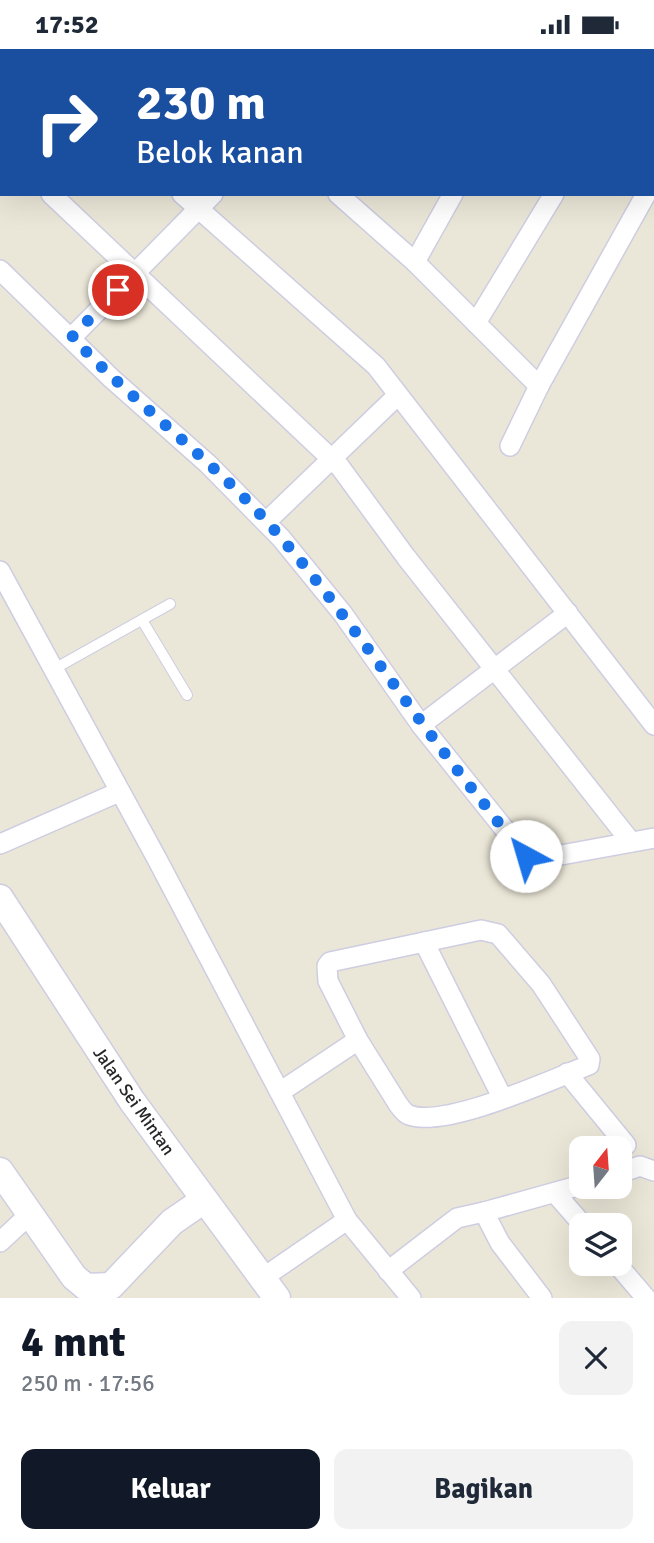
<!DOCTYPE html>
<html lang="id">
<head>
<meta charset="utf-8">
<style>
	:root { --surface:#fff; --page:#f2f2f3; --text:#1f2937; --muted:#747a83; --accent:#111827 }
	body { margin:0; font-family:Signika,sans-serif; background:var(--page); color:var(--text); height:100vh; display:flex; flex-direction:column; font-size:26px; white-space:nowrap }
	* { box-sizing:border-box; margin:0 }
	p { font-size:23px; color:var(--muted) }
	.icon { flex:none; width:38px; height:38px; fill:none; stroke:currentColor; stroke-width:2; stroke-linecap:round; stroke-linejoin:round }
	.map { position:relative; height:1249px; overflow:hidden }
	.sheet { display:flex; flex-direction:column; background:var(--surface); flex:1 }
	.sheet>* { flex:none }
	.top-card { position:absolute; left:0px; top:0px; width:654px; height:147px; box-shadow:0 7px 28px #0002; background:#1a4fa0; color:#fff; overflow:hidden }
	.needle { width:46px; rotate:17deg }
	.tools { position:absolute; left:569px; top:1087px; display:grid; gap:14px }
	.tools a { display:grid; place-items:center; width:63px; height:63px; border-radius:14px; background:var(--surface); box-shadow:0 7px 28px #0002; font-size:35px }
	.pin { position:absolute; display:grid; place-items:center; width:60px; height:60px; color:#fff; margin:-30px; border:4px solid #fff; border-radius:50%; box-shadow:0 2px 7px #0007 }
	.me { position:absolute; width:77px; margin:-38px; rotate:321deg; stroke-linejoin:round; filter:drop-shadow(0 0 5px #0008) }
	.turn { display:flex; align-items:center; gap:24px; height:147px; padding:0 21px; font-size:32px }
	.turn .icon { width:91px; height:91px; stroke-width:2.5 }
	.turn b { display:block; font-size:49px; line-height:60px }
	.round { display:grid; place-items:center; flex:none; width:74px; height:74px; border-radius:14px; background:var(--page) }
	.headline { display:flex; align-items:center; justify-content:space-between; height:119px; padding:0 21px }
	h1 { font-size:42px; font-weight:800; line-height:52px; color:var(--accent) }
	.primary-button { display:flex; gap:14px; margin-top:auto; padding:14px 21px }
	.primary-button a { flex:1; height:80px; border-radius:14px; background:var(--accent); color:#fff; font-size:28px; font-weight:800; line-height:80px; text-align:center }
	.primary-button a+a { background:var(--page); color:var(--text) }
	.status { display:flex; justify-content:space-between; align-items:center; height:49px; padding:0 35px; background:var(--surface); direction:ltr }
	.status svg { height:19px; fill:currentColor }
	.map>svg:first-child { display:block }
	.lines { fill:none; stroke-linecap:round; stroke-linejoin:round }
	.lane-casing { stroke:#cecde1; stroke-width:12 }
	.street-casing { stroke:#cecde1; stroke-width:22 }
	.secondary-casing { stroke:#cecde1; stroke-width:29 }
	.lane { stroke:#fff; stroke-width:10 }
	.street { stroke:#fff; stroke-width:19 }
	.secondary { stroke:#fff; stroke-width:26 }
	.route { stroke:#1a73e8; stroke-width:12; stroke-dasharray:0 21.6 }
	.labels { text-anchor:middle; dominant-baseline:central; stroke-width:7; stroke-linejoin:round; paint-order:stroke }
	.street-label { font-size:18px; fill:#272727; stroke:#fff }
</style>
</head>
<body>
<div class="status"><b>17:52</b><svg viewBox="0 0 49 12"><path d="M0 12V9h3v3zM5 12V6h3v6zM10 12V3h3v9zM15 12V0h3v12zM26 1h20v11H26zM47 4h2v5h-2z"/></svg></div>
<div class="map">
<svg width="654" height="1249" viewBox="0 0 654 1249">
	<rect width="100%" height="100%" fill="#ebe7d8"/>
	<g class="lines">
		<defs>
			<g id="lane">
				<polyline points="142,571 187,646"/>
				<polyline points="54,620 170,555"/>
			</g>
			<g id="street">
				<polyline points="35,0 37,2"/>
				<polyline points="245,0 247,2"/>
				<polyline points="311,2 312,0"/>
				<polyline points="420,2 421,0"/>
				<polyline points="533,2 534,0"/>
				<polyline points="628,2 629,0"/>
				<polyline points="0,95 2,97"/>
				<polyline points="51,145 340,418 406,508 631,793"/>
				<polyline points="182,145 376,317 654,676"/>
				<polyline points="338,145 415,213 539,337"/>
				<polyline points="415,213 453,145"/>
				<polyline points="0,221 111,329 208,415 281,489 343,565 421,676 526,807 539,810 654,789"/>
				<polyline points="476,274 554,145"/>
				<polyline points="72,288 213,145"/>
				<polyline points="510,397 539,337 646,145"/>
				<polyline points="266,473 398,346"/>
				<polyline points="0,522 157,810 347,1171 411,1249"/>
				<polyline points="421,676 568,564"/>
				<polyline points="0,795 119,743"/>
				<polyline points="424,893 502,1048"/>
				<polyline points="567,1024 626,1096"/>
				<path d="M280,1043L358,991L328,932L327,917L330,913L481,881L498,885L541,935L590,1010L589,1016C553,1030 445,1080 409,1066C404,1064 401,1059 398,1055L358,991"/>
				<polyline points="620,1124 640,1117 654,1122"/>
				<polyline points="555,1144 583,1176"/>
				<polyline points="0,1193 30,1165"/>
				<polyline points="616,1214 646,1249"/>
				<polyline points="388,1222 457,1169 484,1163"/>
				<polyline points="264,1228 347,1171"/>
				<polyline points="542,1249 500,1194 484,1163 581,1136"/>
			</g>
			<g id="secondary">
				<polyline points="0,849 132,1052 277,1249"/>
				<polyline points="0,1122 74,1228 86,1238 111,1237 172,1173 204,1151"/>
			</g>
		</defs>
		<!-- lane casing -->
		<use href="#lane" class="lane-casing"/>
		<!-- street casing -->
		<use href="#street" class="street-casing"/>
		<!-- secondary casing -->
		<use href="#secondary" class="secondary-casing"/>
		<!-- lane -->
		<use href="#lane" class="lane"/>
		<!-- street -->
		<use href="#street" class="street"/>
		<!-- secondary -->
		<use href="#secondary" class="secondary"/>
	</g>
	<g class="lines">
		<!-- route -->
		<path class="route" d="M118,241L72,288C139,359 220,416 283,491C352,572 410,662 476,745C493,765 508,788 526,807"/>
	</g>
	<g class="labels">
		<!-- street labels -->
		<g class="street-label">
			<text transform="translate(134 1052) rotate(55)">Jalan Sei Mintan</text>
		</g>
	</g>
</svg>
<div class="tools">
<a><svg class="needle" viewBox="-14 -14 28 28"><path d="M0-13l5 13h-10z" fill="#e53935"/><path d="M0 13l5-13h-10z" fill="#747a83"/></svg></a>
<a><svg class="icon" aria-label="layers" viewBox="0 0 24 24"><path d="M12 4l9 5-9 5-9-5zM3 14l9 5 9-5"/></svg></a>
</div>
<div class="pin" style="left:118px;top:241px;background:#d93025"><svg class="icon" aria-label="arrive" viewBox="0 0 24 24"><path d="M6 21V4h12l-3 4 3 4H6"/></svg></div>
<svg class="me" style="left:526px;top:807px" viewBox="-20 -20 40 40"><circle r="19" fill="#fff"/><path d="M0-13L10 11 0 6-10 11z" fill="#1a73e8"/></svg>
<div class="top-card">
<div class="turn"><svg class="icon" aria-label="right" viewBox="0 0 24 24"><path d="M7 20v-9h11M14 6l5 5-5 5"/></svg><div><b>230 m</b>Belok kanan</div></div>
</div>
</div>
<section class="sheet">
<div class="headline"><div><h1>4 mnt</h1><p>250 m · 17:56</p></div><a class="round"><svg class="icon" aria-label="close" viewBox="0 0 24 24"><path d="M6 6l12 12M18 6L6 18"/></svg></a></div>
<div class="primary-button"><a>Keluar</a><a>Bagikan</a></div>
</section>
</body>
</html>
